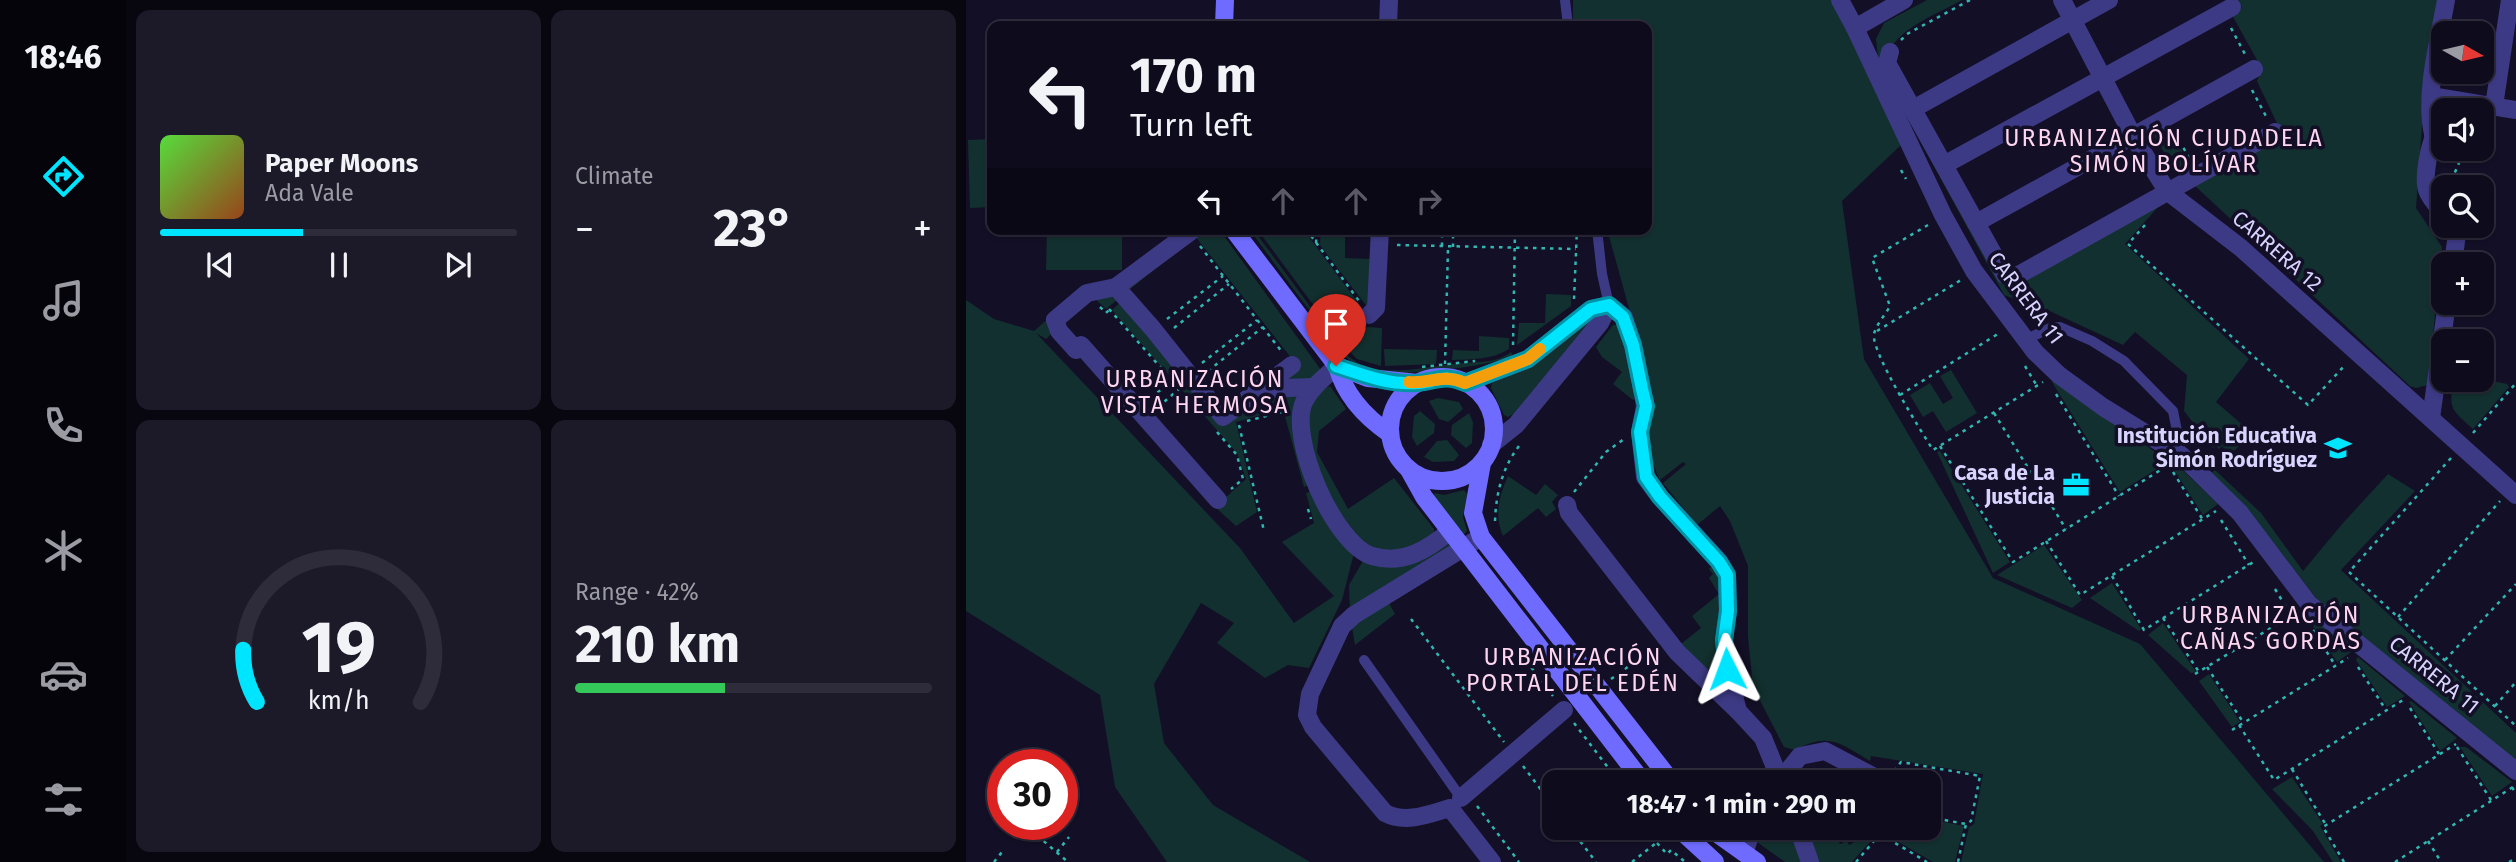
<!DOCTYPE html>
<meta charset="utf-8">
<style>
:root{--surface:#0e0b1c;--page:#1c1929;--text:#f1f3f6;--muted:#9b9ba3;--line:#2e2b3b;--accent:#00e5ff}
body{margin:0;font-family:"Fira Sans",sans-serif;background:var(--page);color:var(--text);height:100vh;display:flex;flex-direction:column;font-size:26px;white-space:nowrap}
*{box-sizing:border-box;margin:0}
p{font-size:23px;color:var(--muted)}
.icon{flex:none;width:38px;height:38px;fill:none;stroke:currentColor;stroke-width:2;stroke-linecap:round;stroke-linejoin:round}
.map{position:relative;flex:1;overflow:hidden}
.sheet{display:flex;flex-direction:column;gap:10px;padding:10px;background:#08060f;width:840px}
.sheet>*{flex:none}
.guide{position:absolute;left:21px;top:21px;width:665px;height:214px;border-radius:14px;box-shadow:0 2px 5px #0004,0 0 0 2px var(--line);background:#0e0b1c;color:var(--text);overflow:hidden}
.needle{width:46px;rotate:98deg}
.controls{position:absolute;left:1465px;top:21px;display:grid;gap:14px}
.controls a{display:grid;place-items:center;width:63px;height:63px;border-radius:14px;background:var(--surface);box-shadow:0 2px 5px #0004,0 0 0 2px var(--line);font-size:35px}
.speed{position:absolute;left:21px;top:749px;display:flex;gap:14px;font-size:35px;font-weight:700;text-align:center}
.speed>*{display:grid;place-content:center;width:91px;height:91px;border-radius:50%;background:var(--surface);box-shadow:0 2px 5px #0004,0 0 0 2px var(--line);line-height:1}
.speed .limit{border:10px solid #d22;background:#fff;color:#111}
.pin{position:absolute;display:grid;place-items:center;width:60px;height:60px;color:#fff;margin:-72px -30px;border-radius:50% 50% 50% 0;rotate:-45deg;box-shadow:0 0 7px #0007}
.pin .icon{rotate:45deg}
.me{position:absolute;width:77px;margin:-38px;rotate:357deg;stroke-linejoin:round;filter:drop-shadow(0 0 5px #0008)}
.turn{display:flex;align-items:center;gap:24px;height:147px;padding:0 28px;font-size:32px}
.turn .icon{width:91px;height:91px;stroke-width:2.5}
.turn b{display:block;font-size:49px;line-height:60px}
.lanes{display:flex;align-items:center;height:66px;padding:0 28px;background:#0003;justify-content:center;gap:35px;direction:ltr}
.lanes .off{opacity:.35}
.big{font-size:52px;font-weight:700;line-height:1.1}
.sheet .widget{flex:1;display:flex;flex-direction:column;justify-content:center;gap:10px;min-width:0;padding:0 24px;border-radius:14px;background:var(--page)}
.sheet .dial{align-items:center;gap:0}
.dial svg{height:182px;overflow:visible;fill:none;stroke:var(--line);stroke-width:7;stroke-linecap:round;text-anchor:middle}
.dial text{fill:var(--text);stroke:none}
.song{display:flex;align-items:center;gap:21px}
.cover{width:84px;height:84px;border-radius:10px;background:linear-gradient(135deg,hsl(110 70% 55%),hsl(20 70% 35%))}
.played{height:7px;border-radius:4px;background:linear-gradient(90deg,var(--accent) 40%,var(--line) 40%)}
.keys{display:flex;justify-content:space-around;direction:ltr}
.heat{display:flex;justify-content:space-between;align-items:center;font-size:38px;direction:ltr}
.charge{height:10px;border-radius:5px;background:linear-gradient(90deg,#34c759 42%,var(--line) 0)}
.sheet .tiles{flex:1;display:grid;gap:10px;grid-template-columns:repeat(2,1fr)}
.trip{position:absolute;left:576px;top:770px;width:399px;height:70px;border-radius:14px;background:var(--surface);box-shadow:0 2px 5px #0004,0 0 0 2px var(--line);font-weight:700;line-height:70px;text-align:center}
main{display:flex;flex:1;min-height:0}
.tabs{display:flex;flex-direction:column;width:126px;justify-content:space-around;align-items:center;background:#06040b;color:var(--muted)}
.tabs .icon{width:49px;height:49px}
.tabs .on{color:var(--accent)}
.tabs b{font-size:32px;color:var(--text)}
.map>svg:first-child{display:block}
.green{fill:#12302f}
.lines{fill:none;stroke-linecap:round;stroke-linejoin:round}
.path{stroke:#2fb8b0;stroke-width:2.5;stroke-dasharray:3.5 5;stroke-linecap:butt}
.lane{stroke:#3d3a85;stroke-width:10}
.street{stroke:#3d3a85;stroke-width:18}
.secondary{stroke:#6f6bff;stroke-width:18}
.route-casing{stroke:#0095a6;stroke-width:18}
.route{stroke:#00e5ff;stroke-width:12}
.slow{stroke:#f59e0b;stroke-width:12}
.labels{text-anchor:middle;dominant-baseline:central;stroke-width:7;stroke-linejoin:round;paint-order:stroke}
.street-label{font-size:21px;fill:#d9d4ff;stroke:#130f26}
.poi-label{font-size:21px;font-weight:bold;fill:#d9d4ff;stroke:#130f26;text-anchor:end}
.neighbourhood-label{font-size:23px;letter-spacing:2px;fill:#ffd6f0;stroke:#130f26}
</style>
<main>
<nav class="tabs">
<b>18:46</b>
<svg class="icon on" aria-label="directions" viewBox="0 0 24 24"><path d="M12 3l9 9-9 9-9-9zM9 14v-3h6M13 9l2 2-2 2"/></svg>
<svg class="icon" aria-label="music" viewBox="0 0 24 24"><path d="M9 18V5l10-2v13"/><circle cx="6" cy="18" r="3"/><circle cx="16" cy="16" r="3"/></svg>
<svg class="icon" aria-label="phone" viewBox="0 0 24 24"><path d="M5 4h4l2 5-3 2q2 4 5 5l2-3 5 2v4C11 20 4 13 5 4z"/></svg>
<svg class="icon" aria-label="climate" viewBox="0 0 24 24"><path d="M12 3v18M4 7l16 10M4 17L20 7"/></svg>
<svg class="icon" aria-label="car" viewBox="0 0 24 24"><path d="M5 17H2v-5l4-1 3-4h7l3 4 3 1v5h-3M9 17h6M6 11h13"/><circle cx="7" cy="17" r="2"/><circle cx="17" cy="17" r="2"/></svg>
<svg class="icon" aria-label="filters" viewBox="0 0 24 24"><path d="M4 7h16M4 17h16"/><circle cx="9" cy="7" r="2"/><circle cx="15" cy="17" r="2"/></svg>
</nav>
<section class="sheet">
<div class="tiles">
<div class="widget">
<div class="song"><i class="cover"></i><div><b>Paper Moons</b><p>Ada Vale</p></div></div>
<div class="played"></div>
<div class="keys"><svg class="icon" aria-label="previous" viewBox="0 0 24 24"><path d="M18 5L8 12l10 7zM5 5v14"/></svg><svg class="icon" aria-label="pause" viewBox="0 0 24 24"><path d="M8 5v14M16 5v14"/></svg><svg class="icon" aria-label="next" viewBox="0 0 24 24"><path d="M6 5l10 7-10 7zM19 5v14"/></svg></div>
</div>
<div class="widget"><p>Climate</p>
<div class="heat"><a>−</a><b class="big">23°</b><a>+</a></div>
</div>
<div class="widget dial"><svg viewBox="0 0 100 80">
<path d="M14 69A42 42 0 1 1 86 69"/>
<path d="M14 69A42 42 0 0 1 8 46" stroke="#00e5ff"/>
<text x="50" y="56" font-size="32" font-weight="700">19</text>
<text x="50" y="72" font-size="11">km/h</text>
</svg></div>
<div class="widget"><p>Range · 42%</p><b class="big">210 km</b><div class="charge"></div></div>
</div>
</section>
<div class="map">
<svg width="1550" height="862" viewBox="0 0 1550 862">
<rect width="100%" height="100%" fill="#130f26"/>
<g class="green">
<path d="M607,0H868L935,145L876,201L898,359L1027,578L1174,644L1358,862H995L1003,827L1008,824L1017,774L905,756L904,761C874,743 862,732 829,750L818,747L787,687L782,637V566L764,521L754,506L731,525L697,483L720,464L717,462L694,480C679,449 681,435 689,402L641,229H681V26H607Z"/>
<path d="M961,0H996C968,16 925,30 918,64L1041,286L1198,194L1201,197L1159,244L1283,359L1250,402L1286,433L1264,455L1256,446L1253,449L1250,446L1247,448L1218,411L1221,375L1169,332L1157,345L1077,308L1064,317L1051,300L1038,295L913,65L910,39L918,23Z"/>
<polygon points="1272,0 1474,0 1458,99 1450,208 1476,247 1462,385 1450,388 1444,386 1228,185 1317,136 1291,81 1296,69 1266,15 1276,8"/>
<polygon points="1200,121 1228,173 1220,178 1202,159 1184,129"/>
<polygon points="26,139 26,207 4,208 2,140"/>
<polygon points="81,229 156,229 156,270 80,270"/>
<polygon points="220,229 253,229 355,370 342,385 343,485 338,487 317,409 270,422 291,512 270,526 249,507 280,479 271,453 146,310 160,297 257,421 330,364 229,236 140,309 126,296 80,339 70,333 274,548 328,623 368,596 316,542 348,523 340,493 346,491 388,553 376,600 343,668 322,665 299,678 251,643 268,623 235,603 188,684 198,743 247,805 344,862 201,862 149,787 134,695 0,611 0,300 28,319 68,331 116,289 153,281"/>
<path d="M283,229H287L377,351C385,360 397,367 410,369C435,373 463,367 487,364C507,361 528,365 545,352L547,356C521,367 434,377 407,371C394,367 383,362 374,352Z"/>
<polygon points="291,229 337,229 399,312 390,319 395,326 374,341"/>
<polygon points="355,229 379,229 379,258 404,259 402,308 354,245"/>
<polygon points="580,294 605,295 605,306 551,345 553,323 579,323"/>
<polygon points="627,319 549,413 542,417 538,415 525,388 526,383 566,366 616,325"/>
<polygon points="647,325 654,325 671,397 667,400 647,384 656,372 636,357 630,347"/>
<polygon points="401,327 416,328 415,366 391,359 377,345"/>
<path d="M513,336L543,338V349C526,360 507,359 486,360L487,350L513,351Z"/>
<polygon points="418,349 471,350 470,364 419,366"/>
<polygon points="985,370 1011,413 980,432 967,411 957,417 944,395 964,383 977,404 987,398 974,376"/>
<polygon points="1091,378 1202,462 1154,492 1086,382"/>
<path d="M1516,379L1541,384L1543,387L1507,429C1485,409 1483,410 1487,380Z"/>
<path d="M364,386L380,409L353,431L351,452L382,509L428,478L468,529V535C458,540 444,551 433,551C421,552 406,549 397,542C369,520 310,403 364,386Z"/>
<polygon points="472,398 493,402 497,409 482,422 473,419 463,401"/>
<polygon points="454,411 469,424 468,433 451,446 446,437 448,416"/>
<polygon points="503,413 507,422 506,443 500,448 485,435 486,425"/>
<polygon points="481,440 493,455 488,461 467,462 458,457 471,441"/>
<polygon points="974,451 1044,562 1027,573 971,452"/>
<polygon points="1206,460 1252,504 1237,515 1205,465"/>
<polygon points="1249,470 1295,513 1337,571 1377,523 1422,474 1449,491 1375,570 1550,733 1550,761 1351,599 1281,508 1245,473"/>
<path d="M542,476L570,495L579,484L592,495L586,502L590,509L580,517L572,508L537,536C528,516 533,496 542,476Z"/>
<polygon points="498,490 501,494 497,517 501,531 498,534 467,496 469,493 478,495"/>
<polygon points="481,541 494,556 423,603 429,614 389,645 384,615 383,585 397,561 430,567"/>
<polygon points="1078,545 1116,600 1106,608 1031,575"/>
<polygon points="747,564 754,575 758,682 716,649 715,644 735,628 726,616 753,594 743,578 747,574 743,569"/>
<polygon points="1146,583 1175,629 1173,631 1124,598"/>
<polygon points="1343,613 1385,652 1371,662 1340,615"/>
<polygon points="1197,623 1230,672 1225,673 1182,635"/>
<polygon points="1392,657 1439,696 1421,707 1390,660"/>
<polygon points="1243,674 1274,722 1266,727 1233,681"/>
<polygon points="1445,701 1491,738 1474,751 1443,702"/>
<polygon points="1494,747 1500,747 1546,782 1526,796"/>
<polygon points="1326,777 1357,824 1354,826 1375,862 1367,862 1347,831 1306,789"/>
<polygon points="963,819 998,826 989,862 967,862 924,837 926,828 962,828"/>
<polygon points="797,828 866,828 874,844 881,841 883,845 901,835 899,831 904,828 911,834 886,862 819,862 791,842"/>
</g>
<g class="lines">
<g class="path">
<polyline points="1265,28 1280,56"/>
<polyline points="935,40 941,34 1004,0"/>
<polyline points="1286,90 1301,118"/>
<polyline points="1209,133 1225,161"/>
<polyline points="935,170 940,179"/>
<polyline points="1485,187 1483,186 1499,149"/>
<path d="M962,225L906,258L924,306C919,315 910,325 908,334C905,352 955,431 967,450L1077,382"/>
<polyline points="1179,225 1162,244 1342,405 1380,364"/>
<polyline points="340,229 393,301"/>
<polyline points="350,243 351,229"/>
<polyline points="431,245 610,249"/>
<polyline points="234,246 316,352"/>
<polyline points="476,246 476,229"/>
<polyline points="487,247 487,229"/>
<polyline points="608,299 611,229"/>
<polyline points="134,307 140,313 146,307"/>
<polyline points="143,309 196,369"/>
<polyline points="201,319 257,276"/>
<polyline points="208,328 263,284"/>
<polyline points="911,331 995,280"/>
<polyline points="374,344 394,330"/>
<polyline points="547,345 549,229"/>
<polyline points="236,363 291,320"/>
<polyline points="479,364 482,248"/>
<polyline points="1059,366 1071,386"/>
<polyline points="456,367 509,361"/>
<polyline points="242,371 297,327"/>
<polyline points="1090,394 1153,496"/>
<polyline points="934,395 1035,332"/>
<polyline points="185,398 205,381"/>
<polyline points="192,407 213,389"/>
<polyline points="1028,413 1100,529"/>
<polyline points="281,421 316,412 318,418"/>
<polyline points="273,425 298,531"/>
<polyline points="251,432 271,455 277,479 265,489"/>
<polyline points="1507,433 1550,383"/>
<polyline points="974,446 1047,562 1201,466"/>
<polyline points="1485,458 1383,572 1550,726"/>
<polyline points="1207,472 1237,520"/>
<polyline points="608,492 640,452 658,439"/>
<polyline points="342,509 345,519"/>
<polyline points="1255,520 1283,565"/>
<path d="M529,521C530,494 536,468 553,446"/>
<polyline points="1080,541 1114,595 1250,511"/>
<polyline points="1146,576 1178,630 1289,561"/>
<polyline points="1309,589 1325,615"/>
<polyline points="1432,617 1534,501"/>
<polyline points="1197,618 1233,672"/>
<polyline points="445,619 538,742"/>
<polyline points="1347,630 1369,665"/>
<polyline points="555,654 587,696"/>
<polyline points="1479,660 1550,584"/>
<polyline points="1241,667 1277,722"/>
<polyline points="1392,667 1420,710"/>
<polyline points="1229,674 1328,614"/>
<polyline points="645,679 688,648"/>
<polyline points="1529,706 1550,682"/>
<polyline points="1444,708 1473,754"/>
<polyline points="608,723 653,782"/>
<polyline points="1273,725 1308,780 1437,700"/>
<polyline points="1266,730 1382,658"/>
<polyline points="1491,747 1525,800"/>
<polyline points="557,766 588,807"/>
<polyline points="1326,769 1360,825"/>
<polyline points="928,771 935,762 1014,776 1005,821 1000,824 992,862"/>
<polyline points="1546,787 1550,794"/>
<polyline points="511,806 553,862"/>
<polyline points="962,817 1000,824"/>
<polyline points="61,824 60,826 102,862"/>
<polyline points="604,828 630,862"/>
<polyline points="909,828 914,834 961,862"/>
<polyline points="922,838 924,828"/>
<polyline points="1462,841 1475,862"/>
<polyline points="691,843 701,854 705,850 719,862"/>
<polyline points="91,852 103,837"/>
<polyline points="28,862 36,852"/>
<polyline points="666,862 695,839 687,828"/>
<polyline points="890,862 914,834 914,828"/>
<polyline points="1378,862 1357,827 1490,744"/>
<polyline points="1429,862 1547,787"/>
<polyline points="1543,862 1550,858"/>
</g>
<g class="lane">
<polyline points="599,0 602,26"/>
<polyline points="631,229 636,274 643,305"/>
<polyline points="1061,339 1084,328 1094,327 1126,341 1158,361 1207,411 1216,456"/>
<polyline points="398,660 495,798 494,799"/>
</g>
<g class="street">
<polyline points="874,0 889,28 977,215 1008,271 1069,352 1093,375 1137,407 1216,456 1274,513 1343,604 1550,771"/>
<polyline points="1096,0 1168,138 1201,191 1275,248 1550,495"/>
<polyline points="422,26 423,0"/>
<polyline points="889,28 938,0"/>
<polyline points="924,52 921,63 1039,275 1047,278 1309,132"/>
<polyline points="1465,96 1550,110"/>
<polyline points="1528,106 1544,0"/>
<polyline points="947,109 1143,0"/>
<path d="M1474,126C1464,137 1457,176 1461,190C1463,197 1472,207 1477,213"/>
<path d="M1467,134C1458,94 1473,41 1480,0"/>
<polyline points="978,165 1266,7"/>
<polyline points="1010,223 1288,69"/>
<polyline points="228,229 150,287 121,293 89,320 93,331 110,350 115,345 252,500"/>
<polyline points="1487,264 1492,226"/>
<polyline points="150,287 187,329 257,417 326,365"/>
<polyline points="643,305 658,317 667,345 676,389 679,406 674,432 679,477 694,497 753,561 761,575 762,611 758,640 761,669 772,711 797,738 815,782"/>
<polyline points="403,315 410,308 414,229"/>
<path d="M371,366C359,377 345,387 338,402C322,438 368,544 406,556C437,565 461,550 484,531"/>
<polyline points="500,383 562,359 625,309 643,305"/>
<polyline points="294,389 348,387"/>
<polyline points="1465,418 1481,303"/>
<polyline points="525,445 550,425 634,323 643,305"/>
<polyline points="601,505 603,513 711,652 772,711"/>
<path d="M515,537L388,615L376,626L344,694L341,715L347,727L419,813C440,824 463,814 484,808L526,862"/>
<polyline points="813,782 834,756 859,751 918,782"/>
<polyline points="495,798 598,710"/>
<polyline points="832,828 844,862"/>
<polyline points="778,853 787,828"/>
</g>
<g class="secondary">
<polyline points="258,26 259,0"/>
<path d="M267,229L371,366C379,396 399,417 424,434"/>
<polyline points="371,366 402,378 452,383"/>
<circle cx="476" cy="429" r="52"/>
<polyline points="516,463 507,513 515,537 706,782"/>
<polyline points="443,470 458,497 677,782"/>
<polyline points="712,828 749,862"/>
<polyline points="743,828 791,862"/>
</g>
</g>
<g class="lines">
<defs>
<path id="route" d="M370,366C397,375 423,385 451,383C471,381 478,374 499,383L562,359L625,309L643,305L657,317L667,345L676,389L680,406L674,432L680,477L694,497L753,562L761,575L762,611L758,640L761,669"/>
</defs>
<use href="#route" class="route-casing"/>
<use href="#route" class="route"/>
<path class="slow" d="M443,382C465,384 476,373 499,383L562,359L574,349"/>
</g>
<defs>
<symbol id="university-bare" viewBox="-9 -9 18 18"><path d="M0-5L7-2L0 1L-7-2ZM-4 1L0 2.5L4 1V4Q0 6-4 4Z" fill="#00e5ff" stroke="#130f26" stroke-width="2.5" paint-order="stroke"/></symbol>
<symbol id="office-bare" viewBox="-9 -9 18 18"><path d="M-6-3h4V-5.5h4V-3h4V5H-6ZM-1-4.5V-3h2v-1.5ZM-6 0V1H6V0Z" fill="#00e5ff" stroke="#130f26" stroke-width="2.5" paint-order="stroke"/></symbol>
</defs>
<g fill-rule="evenodd">
<use href="#university-bare" x="1353" y="429" width="38" height="38"/>
<use href="#office-bare" x="1091" y="466" width="38" height="38"/>
</g>
<g class="labels">
<g class="street-label">
<text transform="translate(1311 251) rotate(41)">CARRERA 12</text>
<text transform="translate(1060 298) rotate(53)">CARRERA 11</text>
<text transform="translate(1468 675) rotate(39)">CARRERA 11</text>
</g>
<g class="poi-label">
<text x="1351" y="436">Institución Educativa<tspan x="1351" dy="24">Simón Rodríguez</tspan></text>
<text x="1089" y="473">Casa de La<tspan x="1089" dy="24">Justicia</tspan></text>
</g>
<g class="neighbourhood-label">
<text x="1198" y="138">URBANIZACIÓN CIUDADELA<tspan x="1198" dy="26">SIMÓN BOLÍVAR</tspan></text>
<text x="229" y="379">URBANIZACIÓN<tspan x="229" dy="26">VISTA HERMOSA</tspan></text>
<text x="1305" y="615">URBANIZACIÓN<tspan x="1305" dy="26">CAÑAS GORDAS</tspan></text>
<text x="607" y="657">URBANIZACIÓN<tspan x="607" dy="26">PORTAL DEL EDÉN</tspan></text>
</g>
</g>
</svg>
<div class="controls">
<a><svg class="needle" viewBox="-14 -14 28 28"><path d="M0-13l5 13h-10z" fill="#e53935"/><path d="M0 13l5-13h-10z" fill="#9b9ba3"/></svg></a>
<a><svg class="icon" aria-label="sound" viewBox="0 0 24 24"><path d="M4 9h4l5-4v14l-5-4H4zM17 9q2 3 0 6"/></svg></a>
<a><svg class="icon" aria-label="search" viewBox="0 0 24 24"><circle cx="10" cy="10" r="6"/><path d="M15 15l6 6"/></svg></a>
<a>+</a>
<a>−</a>
</div>
<div class="speed"><div class="limit">30</div></div>
<div class="pin" style="left:370px;top:366px;background:#d93025"><svg class="icon" aria-label="arrive" viewBox="0 0 24 24"><path d="M6 21V4h12l-3 4 3 4H6"/></svg></div>
<svg class="me" style="left:761px;top:669px" viewBox="-20 -20 40 40"><path d="M0-17L14 15 0 8-14 15z" fill="#00e5ff" stroke="#fff" stroke-width="4"/></svg>
<div class="trip">18:47 · 1 min · 290 m</div>
<div class="guide">
<div class="turn"><svg class="icon" aria-label="left" viewBox="0 0 24 24"><path d="M17 20v-9H6M10 6l-5 5 5 5"/></svg><div><b>170 m</b>Turn left</div></div>
<div class="lanes"><svg class="icon" aria-label="left" viewBox="0 0 24 24"><path d="M17 20v-9H6M10 6l-5 5 5 5"/></svg><svg class="icon off" aria-label="ahead" viewBox="0 0 24 24"><path d="M12 20V5M6 11l6-6 6 6"/></svg><svg class="icon off" aria-label="ahead" viewBox="0 0 24 24"><path d="M12 20V5M6 11l6-6 6 6"/></svg><svg class="icon off" aria-label="right" viewBox="0 0 24 24"><path d="M7 20v-9h11M14 6l5 5-5 5"/></svg></div>
</div>
</div>
</main>
